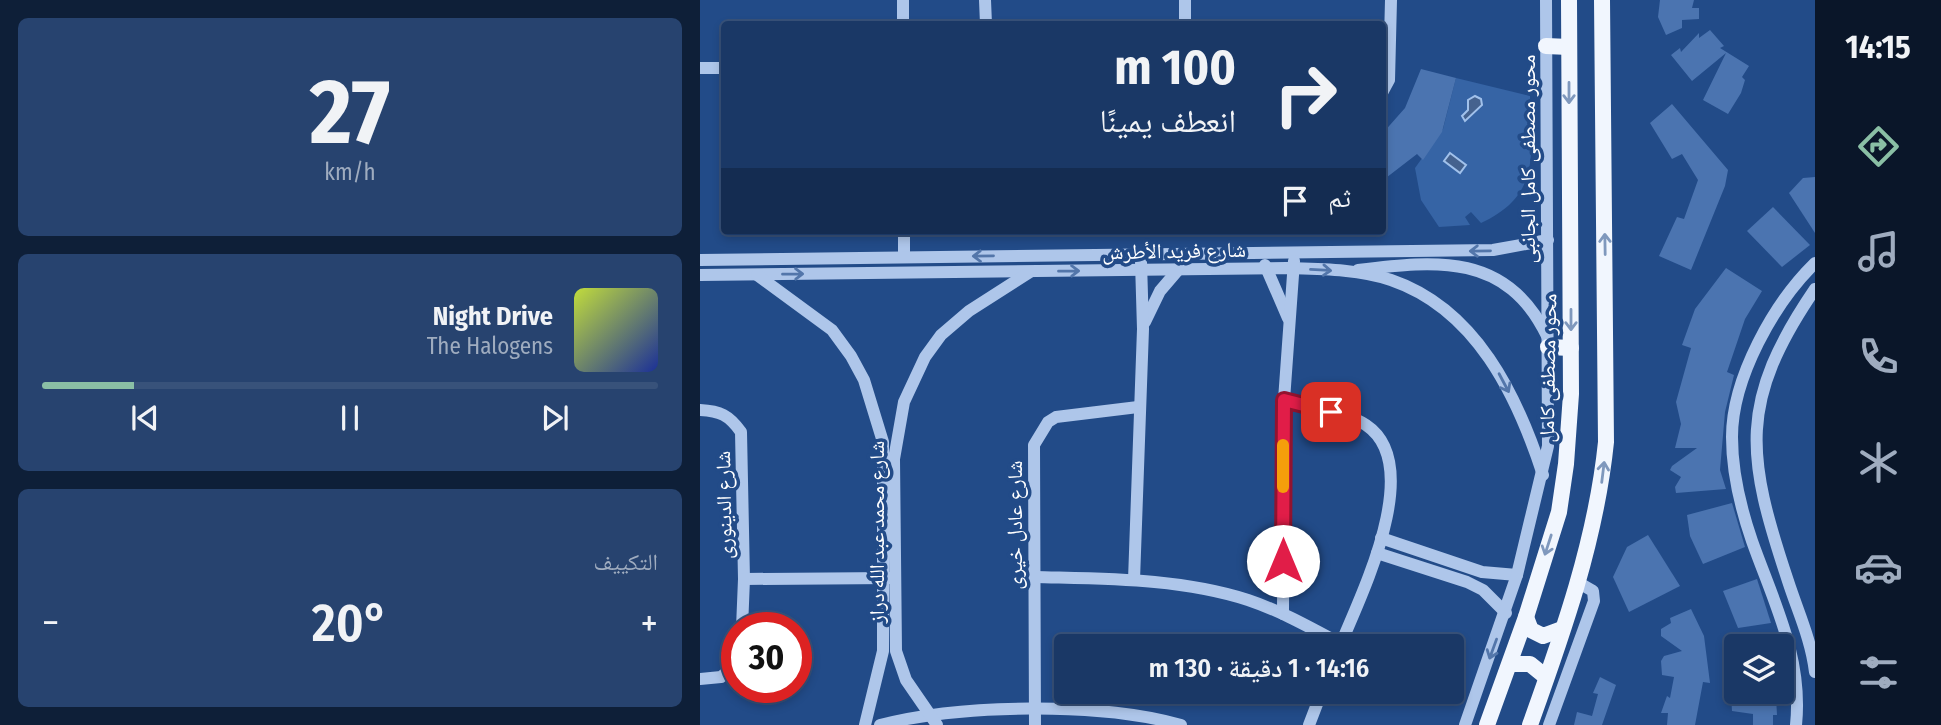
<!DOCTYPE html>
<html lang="ar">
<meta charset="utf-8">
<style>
:root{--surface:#1a3866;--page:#27436f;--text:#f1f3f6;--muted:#9facbf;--line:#38527a;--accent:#8abfa5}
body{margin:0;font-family:"Fira Sans Condensed","Noto Naskh Arabic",sans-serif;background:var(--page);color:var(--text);direction:rtl;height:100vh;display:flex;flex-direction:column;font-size:26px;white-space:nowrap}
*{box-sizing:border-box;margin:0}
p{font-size:23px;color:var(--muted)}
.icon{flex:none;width:38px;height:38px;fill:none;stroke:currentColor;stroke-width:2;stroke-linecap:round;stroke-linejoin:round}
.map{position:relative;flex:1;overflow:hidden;direction:ltr}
.side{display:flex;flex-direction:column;gap:18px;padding:18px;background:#0e1f38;width:700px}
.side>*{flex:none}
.guide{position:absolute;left:21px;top:21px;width:665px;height:214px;border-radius:7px;box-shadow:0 4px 10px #0003,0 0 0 2px var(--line);direction:rtl;background:#1a3866;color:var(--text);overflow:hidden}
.fabs{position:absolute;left:1024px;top:634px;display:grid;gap:14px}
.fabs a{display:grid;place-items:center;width:70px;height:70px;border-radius:7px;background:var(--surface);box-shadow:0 4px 10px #0003,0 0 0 2px var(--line);font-size:35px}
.speed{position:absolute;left:21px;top:612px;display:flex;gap:14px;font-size:35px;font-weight:700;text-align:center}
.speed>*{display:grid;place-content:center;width:91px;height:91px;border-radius:50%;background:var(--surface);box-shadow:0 4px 10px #0003,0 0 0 2px var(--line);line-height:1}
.speed .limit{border:10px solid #d22;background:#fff;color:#111}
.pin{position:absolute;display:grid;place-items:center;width:60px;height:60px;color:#fff;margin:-30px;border-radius:14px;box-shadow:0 4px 10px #0006}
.me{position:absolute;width:77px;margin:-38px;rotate:0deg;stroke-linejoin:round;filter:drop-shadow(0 0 5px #0008)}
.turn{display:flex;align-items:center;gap:24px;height:147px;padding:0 35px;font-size:32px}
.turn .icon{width:91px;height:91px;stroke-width:2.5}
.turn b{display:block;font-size:49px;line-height:60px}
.then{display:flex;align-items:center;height:66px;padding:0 35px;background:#0003;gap:14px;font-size:26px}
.big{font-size:52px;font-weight:600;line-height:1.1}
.side .widget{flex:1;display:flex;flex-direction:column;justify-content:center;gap:10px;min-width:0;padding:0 24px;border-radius:10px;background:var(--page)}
.side .dial{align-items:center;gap:0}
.dial b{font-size:91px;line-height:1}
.song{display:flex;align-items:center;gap:21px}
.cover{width:84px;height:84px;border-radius:10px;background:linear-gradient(135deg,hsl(70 70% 55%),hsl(230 70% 35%))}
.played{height:7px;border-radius:4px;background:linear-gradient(90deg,var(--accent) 15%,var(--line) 15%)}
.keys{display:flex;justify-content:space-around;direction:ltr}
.heat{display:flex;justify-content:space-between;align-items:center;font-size:38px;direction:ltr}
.trip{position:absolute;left:354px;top:634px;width:410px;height:70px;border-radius:7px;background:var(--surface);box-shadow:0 4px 10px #0003,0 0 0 2px var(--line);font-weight:600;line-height:70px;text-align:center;direction:rtl}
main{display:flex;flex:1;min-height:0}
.dock{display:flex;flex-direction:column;width:126px;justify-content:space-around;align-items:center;background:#0a1629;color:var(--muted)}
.dock .icon{width:49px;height:49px}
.dock .active{color:var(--accent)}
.dock b{font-size:32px;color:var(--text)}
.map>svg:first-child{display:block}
.green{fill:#3664a5}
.water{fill:#45628e;stroke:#a1c1eb;stroke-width:2}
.building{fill:#4b74b0}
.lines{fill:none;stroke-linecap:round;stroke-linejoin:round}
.minor{stroke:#aec6ea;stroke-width:12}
.major{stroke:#f1f6fe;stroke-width:16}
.oneway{stroke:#7f98bd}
.oneway2{stroke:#5376aa}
.route-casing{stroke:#92132f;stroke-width:18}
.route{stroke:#e11d48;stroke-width:12}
.slow{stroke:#f59e0b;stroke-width:12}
.labels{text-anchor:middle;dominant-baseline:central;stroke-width:7;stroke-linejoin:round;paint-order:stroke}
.street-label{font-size:21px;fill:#fff;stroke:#224b88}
</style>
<main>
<nav class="dock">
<b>14:15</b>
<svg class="icon active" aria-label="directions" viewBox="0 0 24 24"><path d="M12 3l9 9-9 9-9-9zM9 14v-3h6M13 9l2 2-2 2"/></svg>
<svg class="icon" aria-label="music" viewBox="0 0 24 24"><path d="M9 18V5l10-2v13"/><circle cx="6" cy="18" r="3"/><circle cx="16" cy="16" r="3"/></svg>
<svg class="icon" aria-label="phone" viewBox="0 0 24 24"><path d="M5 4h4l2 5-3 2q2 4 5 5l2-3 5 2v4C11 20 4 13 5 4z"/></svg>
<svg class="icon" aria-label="climate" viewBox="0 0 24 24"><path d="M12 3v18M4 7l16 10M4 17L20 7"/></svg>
<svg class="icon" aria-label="car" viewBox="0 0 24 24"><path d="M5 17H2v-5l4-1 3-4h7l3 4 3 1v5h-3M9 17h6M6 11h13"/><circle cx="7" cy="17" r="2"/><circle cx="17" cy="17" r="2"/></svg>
<svg class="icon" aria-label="filters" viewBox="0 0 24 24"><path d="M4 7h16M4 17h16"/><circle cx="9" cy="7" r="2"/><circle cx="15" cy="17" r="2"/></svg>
</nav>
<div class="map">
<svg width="1115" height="725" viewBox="0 0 1115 725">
<rect width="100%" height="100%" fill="#224b88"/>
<path class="green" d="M756,78L830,96C831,153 842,195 781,223L771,212L765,217L770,225L739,227L721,200L715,168L743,129Z"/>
<g class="water">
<polygon points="775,96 781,99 782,105 765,121 762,116 768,110 768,100"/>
<polygon points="750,153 766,165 760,173 744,161"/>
</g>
<g class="building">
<polygon points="960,0 994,0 992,8 999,8 999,19 982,20 982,28 966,35 958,17"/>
<polygon points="1010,30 1024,46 1020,48 1049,66 1042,77 1045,80 1041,93 1028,114 1003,100 1026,53 992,81 971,55 980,48 981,52 999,33 999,38"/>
<polygon points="721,69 756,78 742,132 723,160 717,154 682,181 682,134 705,108"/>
<polygon points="972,104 1028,170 1025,186 991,270 959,256 977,217 984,219 998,180 982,154 972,159 950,123"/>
<polygon points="1115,177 1115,233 1089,193 1103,178"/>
<polygon points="1073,207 1110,245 1082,267 1047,231"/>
<polygon points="1026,268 1062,291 1045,319 1027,372 1034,375 1025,412 1020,470 1026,489 976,493 975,487 981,477 970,470 972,466 997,448 975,448 981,424 976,402 991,348 982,345 995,309"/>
<polygon points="1032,503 1045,547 1003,564 990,536 987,515"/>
<polygon points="948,535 980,586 929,612 913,577 927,547"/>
<polygon points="1057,579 1071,623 1038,628 1023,591"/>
<polygon points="991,609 1004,636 1010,683 1003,682 995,725 967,725 968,713 961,713 967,696 970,698 974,677 962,675 961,661 964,656 982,651 961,636 961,629 971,623 970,618"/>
<polygon points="900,677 916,685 902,725 874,725 877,712 892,716 898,694 893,693"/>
<polygon points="1031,694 1076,697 1077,715 1073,715 1073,725 1053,725 1053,714 1032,711"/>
</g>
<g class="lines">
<g class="minor">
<polyline points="285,0 286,24"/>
<polyline points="485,0 485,24"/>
<polyline points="203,24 203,0"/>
<polyline points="0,68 24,68"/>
<polyline points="682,93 689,80 691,0"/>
<polyline points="204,231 204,257"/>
<polyline points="0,260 793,250 848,240"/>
<polyline points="565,265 588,318"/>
<path d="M658,270C737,260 807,253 847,336"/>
<path d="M0,275L586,268C620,269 659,269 691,280C776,309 817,395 843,475"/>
<polyline points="57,275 132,330 151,356 164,380 183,442 183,651 165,725"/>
<path d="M1115,289C1038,402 1046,455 1088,581C1098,612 1111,639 1115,672"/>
<polyline points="445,322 460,291 478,270"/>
<path d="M584,400C609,407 644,410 666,425C726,465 661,595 640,646"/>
<path d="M0,410C20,411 29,415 41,432L44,579L42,628"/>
<polyline points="681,538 782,572 817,575"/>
<polyline points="677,553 767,582 783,590 806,613"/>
<path d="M334,577C406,579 479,578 548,600C581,611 611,628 641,644"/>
<polyline points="44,579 191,578"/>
<polyline points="434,580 443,329 441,262"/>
<polyline points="583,614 584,400 594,261"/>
<polyline points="0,679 21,677 37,664"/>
<path d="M180,725C261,704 400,702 481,725"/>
<polyline points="237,725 206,680 196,651 194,459 204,402 225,357 241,335 269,311 330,272"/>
<polyline points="335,725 334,445 348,422 356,417 438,407"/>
<polyline points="609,725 622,691"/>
<polyline points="765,725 817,575 848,446 846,0"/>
<polyline points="849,725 894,601 893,591 879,583"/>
<path d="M1096,725C1103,658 1074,603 1052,541C1041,509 1032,471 1032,437C1032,378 1074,303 1115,263"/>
</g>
<g class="major">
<polyline points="846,46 869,47"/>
<polyline points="848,347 871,348"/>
<polyline points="826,617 831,630 843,636 862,629"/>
<polyline points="810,664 830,664 846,677"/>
<polyline points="787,725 826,617 859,512 866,464 871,394 869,0"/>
<path d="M830,725C863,633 896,540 906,442L902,0"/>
</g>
</g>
<defs><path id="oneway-shaft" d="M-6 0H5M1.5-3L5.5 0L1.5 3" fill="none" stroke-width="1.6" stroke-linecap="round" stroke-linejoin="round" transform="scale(1.75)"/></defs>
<g class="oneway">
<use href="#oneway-shaft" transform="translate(869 93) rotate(90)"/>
<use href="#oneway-shaft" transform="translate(905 244) rotate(-91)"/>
<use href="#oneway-shaft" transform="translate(871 320) rotate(90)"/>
<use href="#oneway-shaft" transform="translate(903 472) rotate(-83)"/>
<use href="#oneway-shaft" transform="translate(848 545) rotate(108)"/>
</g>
<g class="oneway2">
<use href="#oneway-shaft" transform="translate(780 251) rotate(179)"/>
<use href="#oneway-shaft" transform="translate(283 256) rotate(179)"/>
<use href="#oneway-shaft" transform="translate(621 270) rotate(3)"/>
<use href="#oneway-shaft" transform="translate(369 271) rotate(-1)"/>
<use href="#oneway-shaft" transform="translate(93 274) rotate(-1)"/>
<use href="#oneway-shaft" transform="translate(804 383) rotate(62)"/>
<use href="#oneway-shaft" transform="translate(793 649) rotate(110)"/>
</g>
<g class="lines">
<defs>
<polyline id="route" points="583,561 584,400 631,412"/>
</defs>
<use href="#route" class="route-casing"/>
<use href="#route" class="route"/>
<polyline class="slow" points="583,487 583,445"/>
</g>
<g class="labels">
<g class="street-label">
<text transform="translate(828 159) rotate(-90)">محور مصطفى كامل الجانبى</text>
<text transform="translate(474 251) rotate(-1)">شارع فريد الأطرش</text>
<text transform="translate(848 368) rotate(-89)">محور مصطفى كامل</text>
<text transform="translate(24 505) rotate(-91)">شارع الدينورى</text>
<text transform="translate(315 525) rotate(-90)">شارع عادل خيرى</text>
<text transform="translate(177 532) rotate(-90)">شارع محمد عبد الله دراز</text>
</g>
</g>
</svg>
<div class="fabs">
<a><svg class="icon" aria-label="layers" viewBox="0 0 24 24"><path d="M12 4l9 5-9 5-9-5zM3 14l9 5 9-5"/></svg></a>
</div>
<div class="speed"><div class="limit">30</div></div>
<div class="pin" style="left:631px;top:412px;background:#d93025"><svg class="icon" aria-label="arrive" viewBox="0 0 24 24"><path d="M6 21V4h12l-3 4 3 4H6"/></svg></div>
<svg class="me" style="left:583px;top:561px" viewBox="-20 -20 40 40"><circle r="19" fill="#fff"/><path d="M0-13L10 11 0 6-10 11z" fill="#e11d48"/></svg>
<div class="trip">14:16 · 1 دقيقة · 130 m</div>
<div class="guide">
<div class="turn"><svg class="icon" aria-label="right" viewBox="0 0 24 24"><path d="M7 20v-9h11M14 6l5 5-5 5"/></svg><div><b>100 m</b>انعطف يمينًا</div></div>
<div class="then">ثم<svg class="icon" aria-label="arrive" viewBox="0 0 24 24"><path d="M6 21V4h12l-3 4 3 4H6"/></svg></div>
</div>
</div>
<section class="side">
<div class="widget dial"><b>27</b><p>km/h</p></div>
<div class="widget">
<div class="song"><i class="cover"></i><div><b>Night Drive</b><p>The Halogens</p></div></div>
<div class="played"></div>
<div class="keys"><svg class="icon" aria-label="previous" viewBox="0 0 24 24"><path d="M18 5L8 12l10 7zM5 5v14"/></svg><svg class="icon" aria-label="pause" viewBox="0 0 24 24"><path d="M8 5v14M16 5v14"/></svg><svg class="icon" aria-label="next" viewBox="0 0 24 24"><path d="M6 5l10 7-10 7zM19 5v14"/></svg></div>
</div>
<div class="widget"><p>التكييف</p>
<div class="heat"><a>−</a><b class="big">20°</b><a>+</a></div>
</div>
</section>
</main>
